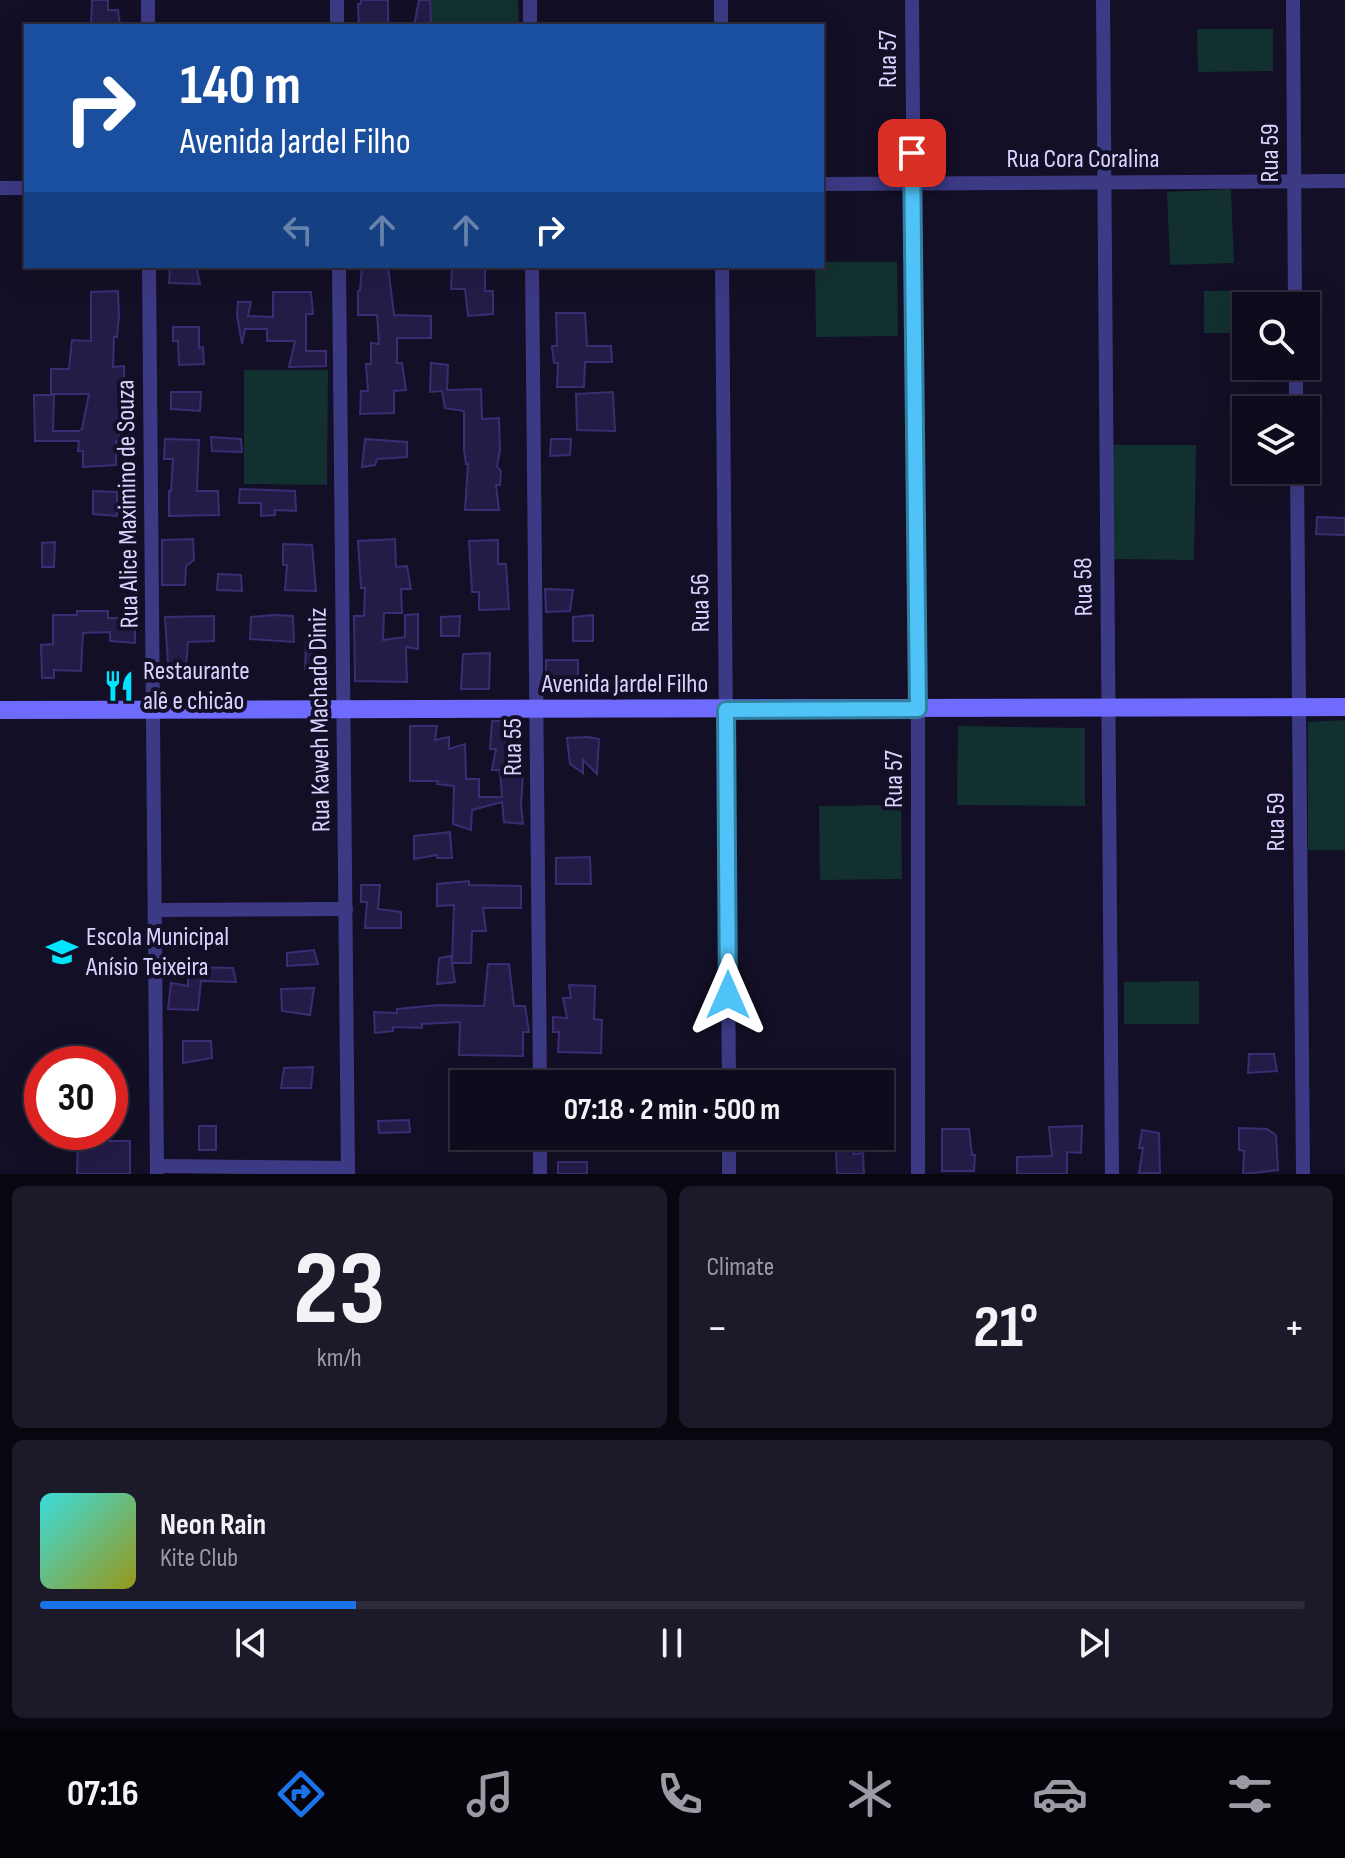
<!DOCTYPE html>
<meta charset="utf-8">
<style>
:root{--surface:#0e0b1c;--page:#1c1929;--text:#f1f3f6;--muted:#9b9ba3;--line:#2e2b3b;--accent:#1a73e8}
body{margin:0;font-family:"Sofia Sans Condensed",sans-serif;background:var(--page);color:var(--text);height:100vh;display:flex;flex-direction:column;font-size:30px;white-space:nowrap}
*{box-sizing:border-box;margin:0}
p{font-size:26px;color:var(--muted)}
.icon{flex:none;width:44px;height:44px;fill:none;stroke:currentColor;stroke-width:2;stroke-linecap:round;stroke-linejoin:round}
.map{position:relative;height:1174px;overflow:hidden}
.sheet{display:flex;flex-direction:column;gap:12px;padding:12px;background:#08060f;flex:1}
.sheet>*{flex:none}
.top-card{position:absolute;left:24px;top:24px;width:800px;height:244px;border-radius:0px;box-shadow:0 8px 32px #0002,0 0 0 2px var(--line);background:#1a4fa0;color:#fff;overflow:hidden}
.fabs{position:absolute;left:1232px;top:292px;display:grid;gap:16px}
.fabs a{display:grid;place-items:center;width:88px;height:88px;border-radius:0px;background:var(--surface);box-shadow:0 8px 32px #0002,0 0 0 2px var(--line);font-size:40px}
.speed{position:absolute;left:24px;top:1046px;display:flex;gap:16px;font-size:40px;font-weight:700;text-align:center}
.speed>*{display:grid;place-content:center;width:104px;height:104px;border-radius:50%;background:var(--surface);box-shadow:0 8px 32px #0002,0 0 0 2px var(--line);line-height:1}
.speed .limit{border:12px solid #d22;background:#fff;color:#111}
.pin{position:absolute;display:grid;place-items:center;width:68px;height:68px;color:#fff;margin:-34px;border-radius:16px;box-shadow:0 4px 12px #0006}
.me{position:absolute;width:88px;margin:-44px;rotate:0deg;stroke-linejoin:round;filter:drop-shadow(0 0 6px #0008)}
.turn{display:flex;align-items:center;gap:28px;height:168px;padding:0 24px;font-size:36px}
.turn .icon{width:104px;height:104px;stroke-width:2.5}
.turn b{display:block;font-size:56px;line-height:68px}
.lanes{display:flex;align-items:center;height:76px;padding:0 24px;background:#0003;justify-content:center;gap:40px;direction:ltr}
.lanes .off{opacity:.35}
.big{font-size:60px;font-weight:700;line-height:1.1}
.sheet .tile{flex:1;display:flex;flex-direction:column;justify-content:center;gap:12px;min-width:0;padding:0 28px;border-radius:12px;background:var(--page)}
.sheet .dial{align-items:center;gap:0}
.dial b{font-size:104px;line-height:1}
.song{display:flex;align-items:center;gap:24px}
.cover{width:96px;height:96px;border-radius:12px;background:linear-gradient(135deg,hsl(180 70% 55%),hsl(60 70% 35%))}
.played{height:8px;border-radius:4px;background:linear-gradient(90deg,var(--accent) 25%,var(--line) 25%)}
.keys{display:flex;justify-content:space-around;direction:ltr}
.heat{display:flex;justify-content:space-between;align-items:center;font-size:44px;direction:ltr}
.sheet .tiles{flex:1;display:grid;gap:12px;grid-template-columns:1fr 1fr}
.tile:last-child{grid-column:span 2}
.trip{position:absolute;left:450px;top:1070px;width:444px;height:80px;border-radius:0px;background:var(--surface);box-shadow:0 8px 32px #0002,0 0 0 2px var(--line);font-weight:700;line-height:80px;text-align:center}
.dock{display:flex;height:128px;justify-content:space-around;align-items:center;background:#06040b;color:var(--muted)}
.dock .icon{width:56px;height:56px}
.dock .selected{color:var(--accent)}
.dock b{font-size:36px;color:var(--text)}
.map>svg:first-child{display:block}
.green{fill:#12302f}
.building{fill:#241b47;stroke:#3b2d73;stroke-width:2}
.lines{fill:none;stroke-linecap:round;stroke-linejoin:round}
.street{stroke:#3d3a85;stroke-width:14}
.secondary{stroke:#6f6bff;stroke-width:18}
.route-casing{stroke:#337fa1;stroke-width:20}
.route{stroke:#4fc3f7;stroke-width:14}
.labels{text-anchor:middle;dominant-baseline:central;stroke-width:8;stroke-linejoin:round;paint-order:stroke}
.street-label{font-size:26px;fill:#d9d4ff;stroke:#130f26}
.poi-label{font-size:26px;fill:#d9d4ff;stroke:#130f26;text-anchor:start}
</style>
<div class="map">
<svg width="1345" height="1174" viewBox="0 0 1345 1174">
<rect width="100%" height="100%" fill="#130f26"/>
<g class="green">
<polygon points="430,0 518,0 519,26 431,26"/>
<polygon points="1197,29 1273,29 1273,71 1198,72"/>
<polygon points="1231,189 1234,263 1170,265 1167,192"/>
<polygon points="822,262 897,262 898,336 816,337 815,266 822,266"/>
<polygon points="1280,290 1280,306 1246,306 1246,333 1204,333 1204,291"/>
<polygon points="244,370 328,370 327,485 244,484"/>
<polygon points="1111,445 1196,445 1194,560 1111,559"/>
<polygon points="1345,720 1345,850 1308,850 1308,722"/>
<polygon points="958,726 1085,728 1085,806 957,805"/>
<polygon points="901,805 902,879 820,880 819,806"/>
<polygon points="1199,981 1199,1024 1124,1024 1124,982"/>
</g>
<g class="building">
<polygon points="92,0 108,0 108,10 118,10 120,26 91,26"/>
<polygon points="361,0 388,0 388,26 359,26 358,4 361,4"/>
<polygon points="419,0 430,0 431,26 414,26"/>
<polygon points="170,266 196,266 200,284 169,283"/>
<polygon points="362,266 388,266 394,315 431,316 431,338 397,338 397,363 402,363 406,390 394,391 394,413 360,414 361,391 368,391 366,364 371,364 371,343 379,344 377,315 358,315 358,291 360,290"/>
<polygon points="485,266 485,291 493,291 493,314 468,316 465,289 451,289 452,267"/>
<polygon points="118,291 119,315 117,337 114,337 113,367 124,366 124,389 117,416 119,430 119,441 116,441 116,465 83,467 83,451 78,451 79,441 35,441 34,395 54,395 53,431 79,431 82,429 89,394 51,394 51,369 69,369 72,340 91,341 91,292"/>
<polygon points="273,292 311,292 313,314 306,314 306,351 326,351 326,366 289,367 295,341 267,341 267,329 245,329 242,344 237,315 238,302 251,302 248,316 273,317"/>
<polygon points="556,313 585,313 587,346 611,346 612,362 585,362 584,387 557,387 558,363 554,363 552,346 557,346"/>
<polygon points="173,327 199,327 199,348 203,347 204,364 179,365 178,341 173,341"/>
<polygon points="431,363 448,365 447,390 481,389 482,419 499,418 500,450 497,467 501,471 500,485 496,485 499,510 465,510 468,464 466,464 464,450 464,411 445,408 442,391 430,392"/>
<polygon points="171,392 201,392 200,411 171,409"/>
<polygon points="613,392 615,431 577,430 576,394"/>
<polygon points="211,437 241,439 242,452 212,451"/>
<polygon points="165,439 199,440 197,491 218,491 219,515 169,516 169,491 171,491 173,459 164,459"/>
<polygon points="365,439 407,442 407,457 377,459 375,465 362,467"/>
<polygon points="551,439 571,439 570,455 550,456"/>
<polygon points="240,489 295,491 296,511 275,510 275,515 261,516 261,503 239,503"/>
<polygon points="93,491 117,492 117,516 93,514"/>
<polygon points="1317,517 1345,518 1345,535 1316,534"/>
<polygon points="193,539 194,560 186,566 185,585 162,585 162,540"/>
<polygon points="395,539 396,567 407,566 411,589 401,589 402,613 384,613 383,640 405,637 405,615 418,614 418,649 406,647 407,682 355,681 354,616 364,616 365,588 361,588 358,541"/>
<polygon points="498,540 498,564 506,564 509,609 479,610 479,592 472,592 469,541"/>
<polygon points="55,542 54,567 42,567 42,543"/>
<polygon points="283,544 312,545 316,591 285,590 287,565 283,565"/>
<polygon points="218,574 241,575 242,591 217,590"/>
<polygon points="545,589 573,590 570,611 546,612"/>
<polygon points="77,611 108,611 108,618 135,618 135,643 110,641 110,632 83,633 81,671 54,670 54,678 42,678 41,645 53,644 53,615 77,615"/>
<polygon points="274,615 293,616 294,642 250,639 251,617"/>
<polygon points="593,615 593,641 573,641 573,617"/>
<polygon points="214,616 214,641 188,642 185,681 169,679 165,617"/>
<polygon points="460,616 459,636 441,636 441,617"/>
<polygon points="306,642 324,642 324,670 305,669"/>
<polygon points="490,653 489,689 461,689 463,654"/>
<polygon points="546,660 578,660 578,687 546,686"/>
<polygon points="492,721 502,721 502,727 515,727 521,774 523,774 521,805 523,824 504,822 502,802 472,810 471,830 453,824 454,786 437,784 438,781 410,781 410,726 437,726 435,740 449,737 449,749 465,744 466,779 479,779 479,797 502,797 500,770 492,770 496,749 490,749"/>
<polygon points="588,737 599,739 597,774 583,760 583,773 570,764 567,738"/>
<polygon points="450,832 452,858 437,858 437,855 414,859 414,836"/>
<polygon points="590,857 591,884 556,884 556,858"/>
<polygon points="469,881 469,885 521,886 521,908 483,908 486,931 472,931 471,963 452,963 455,982 437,984 439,958 451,956 452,962 454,905 437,906 437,884"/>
<polygon points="361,885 380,885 378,909 401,912 401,928 365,928 367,902 361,902"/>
<polygon points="314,950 318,964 287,966 287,953"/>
<polygon points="488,964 509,964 514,1006 525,1006 529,1032 523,1032 523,1056 459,1055 460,1022 422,1024 422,1028 393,1027 393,1031 375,1033 374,1012 397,1013 397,1009 439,1005 484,1006"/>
<polygon points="188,967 233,968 236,982 201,981 198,1010 168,1009 171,983 188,986"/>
<polygon points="569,985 595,986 594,1019 602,1020 601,1053 558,1052 559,1032 553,1032 553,1017 567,1018 563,998 571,998"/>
<polygon points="314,988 310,1015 282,1011 281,989"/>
<polygon points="183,1041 211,1041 212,1058 183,1063"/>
<polygon points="1249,1054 1274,1054 1277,1071 1248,1073"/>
<polygon points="313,1067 311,1088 281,1088 284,1068"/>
<polygon points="409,1120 410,1132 379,1133 378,1121"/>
<rect x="199" y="1126" width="17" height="24"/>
<polygon points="1082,1126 1081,1153 1067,1152 1067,1174 1017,1174 1017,1157 1052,1156 1049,1127"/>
<polygon points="1239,1128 1267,1129 1276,1135 1278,1170 1243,1174 1244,1151 1239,1150"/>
<polygon points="942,1129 969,1129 972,1155 975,1155 974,1171 942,1171"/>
<polygon points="1142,1130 1159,1133 1160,1173 1139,1173 1143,1148 1139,1148"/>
<polygon points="829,1136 851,1136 854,1154 863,1153 864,1174 837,1174 836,1150 830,1150"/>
<polygon points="78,1141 130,1141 130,1174 77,1174"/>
<rect x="558" y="1162" width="29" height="12"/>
</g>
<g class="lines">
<g class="street">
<polyline points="148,0 148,26"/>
<polyline points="337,0 337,26"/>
<polyline points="530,0 530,26"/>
<polyline points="912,0 918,709 918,1174"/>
<polyline points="1103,0 1112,1174"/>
<polyline points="1293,0 1295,306"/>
<polyline points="721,26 721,0"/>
<polyline points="822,184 1345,181"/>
<polyline points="0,188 26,188"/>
<polyline points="149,266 157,1174"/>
<polyline points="339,266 348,1174"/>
<polyline points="532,266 540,1084"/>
<polyline points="722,266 729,1084"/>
<polyline points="1296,366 1296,410"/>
<polyline points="1297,470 1303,1174"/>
<polyline points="155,910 346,909"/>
<polyline points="540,1136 540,1174"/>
<polyline points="729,1136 729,1174"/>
<polyline points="158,1166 348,1168"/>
</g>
<polyline class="secondary" points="0,710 1345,707"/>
</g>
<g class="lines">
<defs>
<polyline id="route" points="728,995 726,710 918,709 912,153"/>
</defs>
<use href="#route" class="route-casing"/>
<use href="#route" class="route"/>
</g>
<defs>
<symbol id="restaurant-bare" viewBox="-9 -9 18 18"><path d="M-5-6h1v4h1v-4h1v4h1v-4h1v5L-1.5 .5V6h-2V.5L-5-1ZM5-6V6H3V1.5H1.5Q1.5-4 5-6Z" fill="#00e5ff" stroke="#130f26" stroke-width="2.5" paint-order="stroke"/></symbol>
<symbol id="school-bare" viewBox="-9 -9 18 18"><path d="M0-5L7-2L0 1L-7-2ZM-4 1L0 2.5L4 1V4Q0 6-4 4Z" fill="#00e5ff" stroke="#130f26" stroke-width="2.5" paint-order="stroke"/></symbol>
</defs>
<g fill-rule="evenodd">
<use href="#restaurant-bare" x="97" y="664" width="44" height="44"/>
<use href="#school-bare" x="40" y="930" width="44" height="44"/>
</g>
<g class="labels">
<g class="street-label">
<text transform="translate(888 59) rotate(-90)">Rua 57</text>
<text transform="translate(1270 153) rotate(-90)">Rua 59</text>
<text x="1083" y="159">Rua Cora Coralina</text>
<text transform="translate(128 504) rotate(-91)">Rua Alice Maximino de Souza</text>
<text transform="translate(1084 587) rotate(-91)">Rua 58</text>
<text transform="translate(701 603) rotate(-91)">Rua 56</text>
<text x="625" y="684">Avenida Jardel Filho</text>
<text transform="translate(320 720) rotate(-91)">Rua Kaweh Machado Diniz</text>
<text transform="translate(513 747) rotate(-90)">Rua 55</text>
<text transform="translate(894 779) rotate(-90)">Rua 57</text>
<text transform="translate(1276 822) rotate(-90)">Rua 59</text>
</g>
<g class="poi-label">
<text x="143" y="671">Restaurante<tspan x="143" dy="30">alê e chicão</tspan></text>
<text x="86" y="937">Escola Municipal<tspan x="86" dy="30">Anísio Teixeira</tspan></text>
</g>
</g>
</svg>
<div class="fabs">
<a><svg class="icon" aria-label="search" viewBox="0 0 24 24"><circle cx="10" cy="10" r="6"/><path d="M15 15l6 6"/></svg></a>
<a><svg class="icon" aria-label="layers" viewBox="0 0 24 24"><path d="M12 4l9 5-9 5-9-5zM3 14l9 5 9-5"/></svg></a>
</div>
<div class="speed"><div class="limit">30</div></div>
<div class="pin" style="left:912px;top:153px;background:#d93025"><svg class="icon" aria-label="arrive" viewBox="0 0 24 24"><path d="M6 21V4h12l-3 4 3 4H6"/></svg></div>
<svg class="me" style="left:728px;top:995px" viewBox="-20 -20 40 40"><path d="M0-17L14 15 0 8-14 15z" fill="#4fc3f7" stroke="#fff" stroke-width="4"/></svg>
<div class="trip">07:18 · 2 min · 500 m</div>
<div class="top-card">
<div class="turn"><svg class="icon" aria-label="right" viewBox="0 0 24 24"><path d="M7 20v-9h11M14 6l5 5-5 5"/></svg><div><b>140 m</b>Avenida Jardel Filho</div></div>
<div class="lanes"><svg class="icon off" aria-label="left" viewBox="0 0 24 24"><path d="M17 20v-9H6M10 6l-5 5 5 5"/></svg><svg class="icon off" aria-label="ahead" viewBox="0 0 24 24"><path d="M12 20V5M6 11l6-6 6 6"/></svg><svg class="icon off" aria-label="ahead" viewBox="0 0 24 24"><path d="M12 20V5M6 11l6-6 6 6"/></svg><svg class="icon" aria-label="right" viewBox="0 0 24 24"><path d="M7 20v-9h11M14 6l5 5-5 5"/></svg></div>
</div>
</div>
<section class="sheet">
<div class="tiles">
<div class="tile dial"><b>23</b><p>km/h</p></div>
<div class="tile"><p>Climate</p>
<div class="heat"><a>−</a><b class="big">21°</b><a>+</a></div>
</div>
<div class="tile">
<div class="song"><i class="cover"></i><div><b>Neon Rain</b><p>Kite Club</p></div></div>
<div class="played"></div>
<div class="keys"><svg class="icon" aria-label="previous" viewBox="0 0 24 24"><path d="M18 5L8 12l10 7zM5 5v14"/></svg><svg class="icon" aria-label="pause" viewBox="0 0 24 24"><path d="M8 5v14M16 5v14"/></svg><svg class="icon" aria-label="next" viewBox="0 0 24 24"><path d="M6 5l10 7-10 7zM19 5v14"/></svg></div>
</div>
</div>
</section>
<nav class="dock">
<b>07:16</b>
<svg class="icon selected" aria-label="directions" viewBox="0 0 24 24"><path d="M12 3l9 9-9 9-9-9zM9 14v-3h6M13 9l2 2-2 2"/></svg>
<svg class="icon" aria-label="music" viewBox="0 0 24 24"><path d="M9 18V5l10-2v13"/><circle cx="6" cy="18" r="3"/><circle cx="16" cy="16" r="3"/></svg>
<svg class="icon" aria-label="phone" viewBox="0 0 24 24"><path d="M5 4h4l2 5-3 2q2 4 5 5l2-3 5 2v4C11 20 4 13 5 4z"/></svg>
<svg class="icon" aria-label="climate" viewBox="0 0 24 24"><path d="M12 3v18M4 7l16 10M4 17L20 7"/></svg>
<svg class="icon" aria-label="car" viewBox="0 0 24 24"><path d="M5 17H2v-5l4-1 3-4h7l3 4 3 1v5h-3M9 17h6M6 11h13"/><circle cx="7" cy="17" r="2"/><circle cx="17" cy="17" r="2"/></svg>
<svg class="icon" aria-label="filters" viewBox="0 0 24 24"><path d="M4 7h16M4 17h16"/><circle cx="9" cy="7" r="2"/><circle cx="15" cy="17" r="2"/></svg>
</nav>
